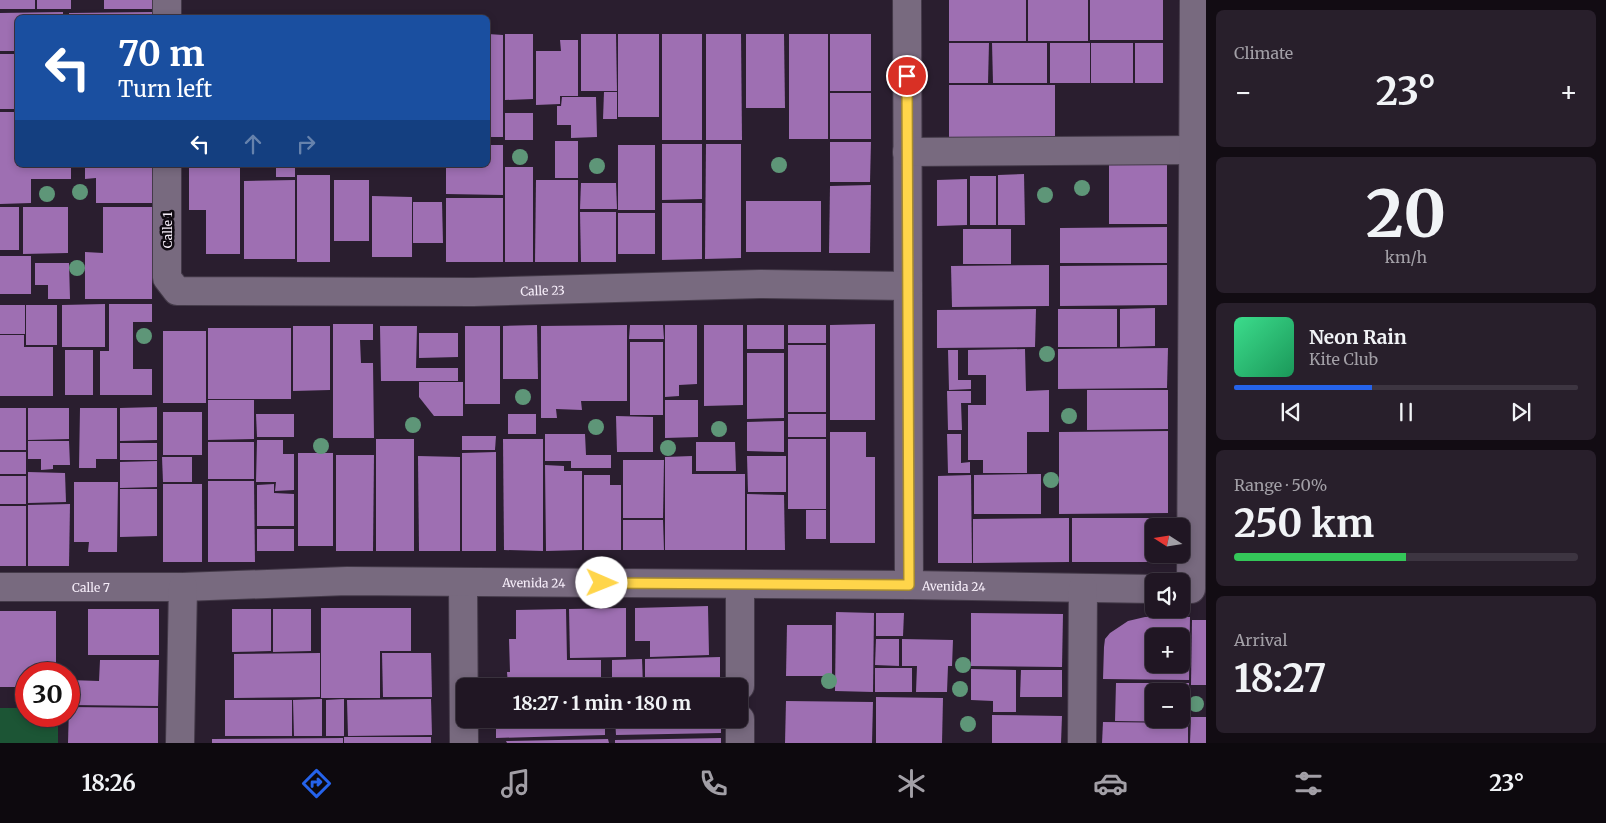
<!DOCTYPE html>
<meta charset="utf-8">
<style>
:root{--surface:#201623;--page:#281f2b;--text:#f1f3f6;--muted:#a29fa6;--line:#3d3541;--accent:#2563eb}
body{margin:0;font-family:Merriweather,serif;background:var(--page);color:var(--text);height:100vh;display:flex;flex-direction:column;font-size:19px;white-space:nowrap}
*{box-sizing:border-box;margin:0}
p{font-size:16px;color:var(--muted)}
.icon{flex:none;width:28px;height:28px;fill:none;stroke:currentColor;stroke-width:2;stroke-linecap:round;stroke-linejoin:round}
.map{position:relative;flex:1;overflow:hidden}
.panel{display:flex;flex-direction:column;gap:10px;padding:10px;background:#120c13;width:400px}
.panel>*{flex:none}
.hud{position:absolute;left:15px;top:15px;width:475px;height:152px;border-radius:8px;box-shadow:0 2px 8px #0003,0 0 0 1px var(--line);background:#1a4fa0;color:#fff;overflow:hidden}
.needle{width:32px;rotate:282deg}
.controls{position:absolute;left:1145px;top:518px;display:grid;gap:10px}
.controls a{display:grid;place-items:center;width:45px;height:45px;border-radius:8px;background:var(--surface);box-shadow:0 2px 8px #0003,0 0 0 1px var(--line);font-size:25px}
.speed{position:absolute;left:15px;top:662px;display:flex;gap:10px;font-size:25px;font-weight:700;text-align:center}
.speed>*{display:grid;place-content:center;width:65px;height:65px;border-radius:50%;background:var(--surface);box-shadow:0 2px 8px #0003,0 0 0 1px var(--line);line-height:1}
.speed .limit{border:8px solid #d22;background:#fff;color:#111}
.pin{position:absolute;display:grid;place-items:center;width:42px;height:42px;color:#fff;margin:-21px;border:2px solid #fff;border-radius:50%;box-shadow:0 1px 5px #0007}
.me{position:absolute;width:55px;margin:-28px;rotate:91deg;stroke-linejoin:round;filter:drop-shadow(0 0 4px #0008)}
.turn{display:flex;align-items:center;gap:18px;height:105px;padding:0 20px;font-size:22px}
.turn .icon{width:65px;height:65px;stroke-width:2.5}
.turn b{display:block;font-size:35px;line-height:42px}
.lanes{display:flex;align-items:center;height:48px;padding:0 20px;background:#0003;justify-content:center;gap:25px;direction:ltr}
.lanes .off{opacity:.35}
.big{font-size:38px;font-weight:700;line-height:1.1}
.panel .tile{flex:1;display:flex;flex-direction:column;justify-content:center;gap:8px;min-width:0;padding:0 18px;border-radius:8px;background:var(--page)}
.panel .dial{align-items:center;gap:0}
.dial b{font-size:65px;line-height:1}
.song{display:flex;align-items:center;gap:15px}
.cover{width:60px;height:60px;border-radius:8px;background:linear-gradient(135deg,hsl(150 70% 55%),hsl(150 70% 35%))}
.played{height:5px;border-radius:2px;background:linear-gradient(90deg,var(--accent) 40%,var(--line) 40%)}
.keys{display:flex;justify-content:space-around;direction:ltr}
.heat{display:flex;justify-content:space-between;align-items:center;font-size:28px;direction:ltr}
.charge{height:8px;border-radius:4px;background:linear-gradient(90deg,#34c759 50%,var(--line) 0)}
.trip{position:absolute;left:456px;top:678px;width:292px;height:50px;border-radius:8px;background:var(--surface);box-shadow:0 2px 8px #0003,0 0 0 1px var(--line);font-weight:700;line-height:50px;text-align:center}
.menu{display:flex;height:80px;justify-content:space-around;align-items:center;background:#0d090e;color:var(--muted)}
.menu .icon{width:35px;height:35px}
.menu .current{color:var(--accent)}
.menu b{font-size:22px;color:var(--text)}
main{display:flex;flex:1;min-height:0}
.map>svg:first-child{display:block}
.green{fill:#1c5535}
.building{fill:#9e6fb2;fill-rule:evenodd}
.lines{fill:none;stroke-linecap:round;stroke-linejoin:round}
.minor-casing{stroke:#443a49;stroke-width:30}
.minor{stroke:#786a7f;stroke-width:28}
.tree{fill:#5e9678}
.route-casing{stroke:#a68a30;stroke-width:12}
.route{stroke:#ffd54a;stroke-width:9}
.labels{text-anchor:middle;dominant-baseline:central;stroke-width:5;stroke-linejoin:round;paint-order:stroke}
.street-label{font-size:12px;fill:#f7eefa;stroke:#100a12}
</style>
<main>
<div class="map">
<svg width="1206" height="743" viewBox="0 0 1206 743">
<rect width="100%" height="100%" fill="#2a1e2f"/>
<polygon class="green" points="0,708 26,708 26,716 58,716 58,743 0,743"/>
<g class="building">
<rect x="0" y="0" width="35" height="9"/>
<rect x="37" y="0" width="34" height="9"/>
<rect x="104" y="0" width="48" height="9"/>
<rect x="949" y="0" width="77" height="41"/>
<rect x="1028" y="0" width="60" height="41"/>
<rect x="1090" y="0" width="73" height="40"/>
<polygon points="63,12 63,18 18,18 18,51 0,51 0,13"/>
<polygon points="152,12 152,18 69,18 69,13"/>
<polygon points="488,34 503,35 503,137 488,137"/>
<polygon points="505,34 533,34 533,99 505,100"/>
<polygon points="581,34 616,34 617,91 581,91"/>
<rect x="618" y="34" width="41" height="83"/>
<rect x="662" y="34" width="40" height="106"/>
<polygon points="706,34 741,34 742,140 706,140"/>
<polygon points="746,34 784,34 785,108 746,108"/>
<rect x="789" y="34" width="39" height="105"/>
<rect x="830" y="34" width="41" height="57"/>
<polygon points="560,40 578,40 578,96 560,96 560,104 536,105 536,51 561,51"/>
<polygon points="949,43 989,43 988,83 949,83"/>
<polygon points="992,43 1047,43 1047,83 993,83"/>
<rect x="1050" y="43" width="40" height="40"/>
<rect x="1091" y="43" width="42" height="40"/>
<rect x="1135" y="43" width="28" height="40"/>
<rect x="0" y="54" width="18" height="55"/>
<polygon points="949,85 1055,85 1055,139 949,140"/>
<polygon points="604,92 617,92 617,119 603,119"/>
<rect x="830" y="93" width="41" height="46"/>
<polygon points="562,97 596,97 597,137 571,138 571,125 557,125 557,106 561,106"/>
<polygon points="0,112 18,112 18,165 71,165 71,179 31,179 31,203 0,204"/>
<rect x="505" y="113" width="28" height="27"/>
<rect x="555" y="141" width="23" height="37"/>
<polygon points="830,142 871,142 870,182 830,182"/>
<polygon points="662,144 702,144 702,199 662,200"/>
<polygon points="706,144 741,144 741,258 705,259"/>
<polygon points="488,145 503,145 503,195 446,194 446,165 488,165"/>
<rect x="618" y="145" width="37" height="65"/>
<rect x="1109" y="164" width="58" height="60"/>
<polygon points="85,165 152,165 152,203 96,203 96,178 85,179"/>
<polygon points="189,165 240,165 240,254 206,254 206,210 189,210"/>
<rect x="276" y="165" width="19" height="12"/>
<rect x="505" y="167" width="28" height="95"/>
<polygon points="1024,174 1025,225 998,225 998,175"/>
<rect x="297" y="175" width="33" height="87"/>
<rect x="970" y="176" width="26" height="49"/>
<polygon points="967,179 967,225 937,226 937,180"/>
<polygon points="295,180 295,259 244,259 244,181"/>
<rect x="334" y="180" width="35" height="61"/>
<polygon points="536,180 578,180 578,262 535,262"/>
<polygon points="581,183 616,183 617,209 580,209"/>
<polygon points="871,185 870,253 829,253 830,186"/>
<polygon points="372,196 412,197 412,257 372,257"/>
<rect x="446" y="198" width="57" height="64"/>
<rect x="746" y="201" width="75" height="51"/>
<polygon points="413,202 442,202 443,243 413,243"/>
<polygon points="662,203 702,203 702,259 662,260"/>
<rect x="0" y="207" width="19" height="43"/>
<polygon points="23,207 68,207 68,253 23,254"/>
<polygon points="103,207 152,207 152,299 85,299 85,252 103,253"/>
<polygon points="580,212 616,212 616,262 581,262"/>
<rect x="618" y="213" width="37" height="41"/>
<polygon points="1167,227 1167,263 1060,263 1060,228"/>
<rect x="963" y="229" width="48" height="35"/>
<rect x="0" y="256" width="31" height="38"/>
<polygon points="35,263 69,263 70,299 48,299 48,285 35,285"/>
<polygon points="1049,265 1049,306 952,307 951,266"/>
<polygon points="1167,265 1167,305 1060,306 1060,266"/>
<polygon points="105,304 105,347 62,347 62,305"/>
<polygon points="109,304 152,304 152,322 133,322 133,369 152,369 152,395 100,395 100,351 109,351"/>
<rect x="0" y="305" width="25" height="29"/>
<rect x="26" y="305" width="31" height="40"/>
<polygon points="1155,308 1155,346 1120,347 1120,309"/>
<polygon points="1036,309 1035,347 937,348 937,310"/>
<rect x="1058" y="309" width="59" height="38"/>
<polygon points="333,324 373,324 373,340 360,340 361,363 373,363 374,438 333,438"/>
<polygon points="875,324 875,420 830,420 830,325"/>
<polygon points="537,325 538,379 503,379 503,326"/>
<polygon points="627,325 627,401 581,401 582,410 556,409 557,418 541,418 541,326"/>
<polygon points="630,325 663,325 664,339 629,339"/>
<polygon points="665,325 697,325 697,384 679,385 679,396 665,397"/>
<polygon points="704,325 743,325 743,405 704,406"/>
<rect x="747" y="325" width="37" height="24"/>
<rect x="788" y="325" width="38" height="18"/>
<polygon points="293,326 330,326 330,390 293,391"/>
<polygon points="380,326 417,326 416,368 458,368 458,381 381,381"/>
<rect x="465" y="326" width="35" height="78"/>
<rect x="208" y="328" width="83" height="71"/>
<rect x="163" y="331" width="43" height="72"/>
<polygon points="419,333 458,333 458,357 419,358"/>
<polygon points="0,335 24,335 24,347 53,347 53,396 0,396"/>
<rect x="630" y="342" width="33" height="73"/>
<rect x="788" y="345" width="38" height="67"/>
<polygon points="1168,348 1167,388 1058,389 1058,349"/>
<polygon points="1025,349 1026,391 1049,390 1049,432 1027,432 1027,473 983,473 983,460 968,460 968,405 986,405 986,375 968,375 968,350"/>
<rect x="65" y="350" width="28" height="45"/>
<polygon points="948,350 958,350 958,380 971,380 971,389 949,390"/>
<polygon points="747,353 784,353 784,418 747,419"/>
<polygon points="419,382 463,382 463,416 434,416 419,397"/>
<polygon points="1087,390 1168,390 1168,429 1087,430"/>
<polygon points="947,391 971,391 971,403 961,403 962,430 948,430"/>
<polygon points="208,400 254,400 254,439 208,440"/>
<polygon points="665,400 698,400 698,437 665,438"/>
<polygon points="157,407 157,440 120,441 120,408"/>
<rect x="0" y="408" width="26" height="42"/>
<polygon points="28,408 69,408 69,439 28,440"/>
<polygon points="80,408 117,408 117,459 96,459 96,468 79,468"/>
<rect x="163" y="412" width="39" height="43"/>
<polygon points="256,414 294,414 294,437 257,437"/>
<rect x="508" y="414" width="28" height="20"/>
<rect x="788" y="414" width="38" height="23"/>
<polygon points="616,416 653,417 653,452 617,452"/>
<polygon points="784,421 784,452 747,451 747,422"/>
<polygon points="1168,431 1168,513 1059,514 1059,432"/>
<polygon points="830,432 866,432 866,457 875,457 875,543 830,543"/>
<polygon points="545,434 585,434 586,455 611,455 611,468 571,468 571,461 545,461"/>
<polygon points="947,434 961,434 961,463 970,462 970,473 948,473"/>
<polygon points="462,436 496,436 495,450 462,450"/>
<rect x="376" y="439" width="38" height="112"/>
<polygon points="503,439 543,439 543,551 504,550"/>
<rect x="788" y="439" width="38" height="70"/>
<polygon points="257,440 283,440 283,454 294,454 294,490 275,491 276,482 256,482"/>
<polygon points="28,441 69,441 70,465 53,465 53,469 41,470 41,459 28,459"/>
<rect x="208" y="442" width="46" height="37"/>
<polygon points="696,442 735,442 736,471 696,471"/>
<rect x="120" y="443" width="37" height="17"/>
<rect x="0" y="452" width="26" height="22"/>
<polygon points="496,452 496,551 462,551 462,453"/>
<rect x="298" y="453" width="35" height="93"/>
<polygon points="336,455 374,455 373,551 336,551"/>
<polygon points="418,456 460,457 460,551 419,551"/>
<polygon points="692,456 692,474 745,474 745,550 665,550 665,457"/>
<polygon points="747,456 786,456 786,492 748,492"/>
<polygon points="162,457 192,457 192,482 163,482"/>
<polygon points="623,460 664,460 663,518 623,518"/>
<polygon points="157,461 157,487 120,488 120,462"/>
<polygon points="545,465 564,466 564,471 582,471 582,550 546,551"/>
<polygon points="28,472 65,473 66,502 28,503"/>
<polygon points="1041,474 1041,514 974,514 974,475"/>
<polygon points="584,475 610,475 610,485 621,485 621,550 584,550"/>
<polygon points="971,475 972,563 938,563 938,476"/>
<rect x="0" y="476" width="26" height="28"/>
<polygon points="208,481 254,481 255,562 208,562"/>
<polygon points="74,482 118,482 117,552 88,552 89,542 74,542"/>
<rect x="163" y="484" width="39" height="78"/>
<polygon points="274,484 274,493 294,494 294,526 257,526 257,485"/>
<polygon points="120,489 157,489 157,536 120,537"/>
<polygon points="747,494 784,495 785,550 747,550"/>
<polygon points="70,504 69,566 28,566 28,505"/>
<rect x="0" y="506" width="26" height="60"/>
<rect x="806" y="510" width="20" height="29"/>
<polygon points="1069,518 1069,562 973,563 973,519"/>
<rect x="1072" y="518" width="79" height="44"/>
<polygon points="623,520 663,520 664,550 623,550"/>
<rect x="257" y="529" width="37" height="22"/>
<polygon points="708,606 709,655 650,657 650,641 635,641 635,608"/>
<polygon points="321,608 411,608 411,651 380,651 380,698 321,698"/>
<polygon points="626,608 626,657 570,658 569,609"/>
<rect x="88" y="609" width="71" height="46"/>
<polygon points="232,609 271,609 271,651 232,652"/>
<polygon points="273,609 311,609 311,651 273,652"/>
<polygon points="566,609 567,660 601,660 601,686 508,686 507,672 510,672 509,639 516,639 516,610"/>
<polygon points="0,611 56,611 56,674 26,674 26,687 0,687"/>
<polygon points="836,612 874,613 873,692 835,691"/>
<polygon points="876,613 904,613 903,636 876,636"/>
<polygon points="971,613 1063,614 1062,667 971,666"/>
<path d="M1145,617H1190L1189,680L1103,679L1104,647L1105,639L1110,633L1128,621ZM1154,636H1181V664H1154Z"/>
<polygon points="1192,620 1206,620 1206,685 1191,685"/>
<polygon points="787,625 832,625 832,676 786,676"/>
<polygon points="876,639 899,639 899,666 875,665"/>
<polygon points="902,639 953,640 952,666 948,666 947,692 916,692 917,666 902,666"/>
<polygon points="320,653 320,697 234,698 234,654"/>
<polygon points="382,653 431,653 432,697 383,697"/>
<polygon points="720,657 720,686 645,686 645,659"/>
<polygon points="642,659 643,686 612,686 612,660"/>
<polygon points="100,660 159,660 158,706 69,705 69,680 99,681"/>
<rect x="875" y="668" width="37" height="24"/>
<polygon points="971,669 1016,670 1016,712 993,712 993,701 971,700"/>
<polygon points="1021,670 1062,670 1062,697 1020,697"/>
<path d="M1116,683H1189L1188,722L1115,721ZM1154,691H1181V719H1154Z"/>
<polygon points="876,697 943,698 942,743 876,743"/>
<polygon points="322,699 322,736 294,736 293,700"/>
<polygon points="344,699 344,736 326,736 326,700"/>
<polygon points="431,699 432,735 348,736 347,700"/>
<rect x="225" y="700" width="67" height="36"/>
<polygon points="786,701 873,702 872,743 785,743"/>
<polygon points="69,707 158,708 158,743 68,743"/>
<polygon points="992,715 1062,716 1061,743 992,743"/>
<polygon points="1191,717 1206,717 1206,743 1190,743"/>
<polygon points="496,719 605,719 605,735 496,738"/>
<polygon points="615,719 721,719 721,733 616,735"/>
<polygon points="1103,722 1188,723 1188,743 1102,743"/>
<rect x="344" y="737" width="87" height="6"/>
<polygon points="343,738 343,743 212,743 212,739"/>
<polygon points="721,738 721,743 615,743 615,740"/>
<polygon points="608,739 609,743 507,743 506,741"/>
</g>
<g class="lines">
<defs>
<g id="minor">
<polyline points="907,0 909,585"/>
<polyline points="167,18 167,0"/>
<polyline points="907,152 1194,150"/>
<path id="s1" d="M167,165V278L177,291L473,292L760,284L908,286"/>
<polyline points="463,582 464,743"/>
<path id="s2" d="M0,587H183L347,581L909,585L1154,589"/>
<polyline points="1191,589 1194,0"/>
<polyline points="740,686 740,585"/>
<polyline points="180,743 183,587"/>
<polyline points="740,743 740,719"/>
<polyline points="1082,743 1083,588"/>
</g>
</defs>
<use href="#minor" class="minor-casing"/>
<use href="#minor" class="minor"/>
</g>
<g class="tree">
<circle cx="520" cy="157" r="8"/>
<circle cx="779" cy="165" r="8"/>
<circle cx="597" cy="166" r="8"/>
<circle cx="1082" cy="188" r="8"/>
<circle cx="80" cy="192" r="8"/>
<circle cx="47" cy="194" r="8"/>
<circle cx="1045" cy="195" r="8"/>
<circle cx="77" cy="268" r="8"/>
<circle cx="144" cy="336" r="8"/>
<circle cx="1047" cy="354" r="8"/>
<circle cx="523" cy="397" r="8"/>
<circle cx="1069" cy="416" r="8"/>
<circle cx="413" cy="425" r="8"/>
<circle cx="596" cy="427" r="8"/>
<circle cx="719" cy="429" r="8"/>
<circle cx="321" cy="446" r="8"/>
<circle cx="668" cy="448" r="8"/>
<circle cx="1051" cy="480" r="8"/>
<circle cx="963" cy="665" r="8"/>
<circle cx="829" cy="681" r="8"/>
<circle cx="960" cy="689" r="8"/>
<circle cx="1196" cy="704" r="8"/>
<circle cx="968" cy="724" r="8"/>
</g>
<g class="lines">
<defs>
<polyline id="route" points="602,583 909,585 907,76"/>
</defs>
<use href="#route" class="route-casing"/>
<use href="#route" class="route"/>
</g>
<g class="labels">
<g class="street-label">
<text transform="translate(167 230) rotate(-90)">Calle 1</text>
<text stroke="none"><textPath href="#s1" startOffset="495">Calle 23</textPath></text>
<text stroke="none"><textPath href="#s2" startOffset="534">Avenida 24</textPath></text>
<text stroke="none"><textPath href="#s2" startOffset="91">Calle 7</textPath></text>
<text stroke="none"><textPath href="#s2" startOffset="954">Avenida 24</textPath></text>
</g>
</g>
</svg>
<div class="controls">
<a><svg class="needle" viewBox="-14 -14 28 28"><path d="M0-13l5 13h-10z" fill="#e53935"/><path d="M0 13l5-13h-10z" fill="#a29fa6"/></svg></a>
<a><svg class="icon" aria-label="sound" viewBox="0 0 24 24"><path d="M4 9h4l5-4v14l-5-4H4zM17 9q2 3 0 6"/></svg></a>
<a>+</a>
<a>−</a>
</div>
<div class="speed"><div class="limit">30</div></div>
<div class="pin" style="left:907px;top:76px;background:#d93025"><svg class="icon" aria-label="arrive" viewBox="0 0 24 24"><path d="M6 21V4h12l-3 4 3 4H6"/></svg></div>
<svg class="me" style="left:602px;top:583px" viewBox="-20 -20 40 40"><circle r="19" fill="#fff"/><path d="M0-13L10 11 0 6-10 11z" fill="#ffd54a"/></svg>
<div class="trip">18:27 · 1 min · 180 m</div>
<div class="hud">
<div class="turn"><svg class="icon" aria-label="left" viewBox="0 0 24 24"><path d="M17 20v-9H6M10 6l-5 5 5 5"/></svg><div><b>70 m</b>Turn left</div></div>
<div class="lanes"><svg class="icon" aria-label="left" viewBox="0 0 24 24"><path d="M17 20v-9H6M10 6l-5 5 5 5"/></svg><svg class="icon off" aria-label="ahead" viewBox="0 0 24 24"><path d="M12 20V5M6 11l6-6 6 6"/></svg><svg class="icon off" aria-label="right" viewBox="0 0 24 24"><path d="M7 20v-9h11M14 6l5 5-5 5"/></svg></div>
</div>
</div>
<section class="panel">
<div class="tile"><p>Climate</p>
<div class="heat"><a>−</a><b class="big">23°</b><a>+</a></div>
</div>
<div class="tile dial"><b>20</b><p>km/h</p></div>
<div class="tile">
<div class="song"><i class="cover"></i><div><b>Neon Rain</b><p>Kite Club</p></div></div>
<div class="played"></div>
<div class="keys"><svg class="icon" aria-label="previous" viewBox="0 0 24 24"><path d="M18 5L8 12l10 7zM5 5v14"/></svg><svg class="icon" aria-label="pause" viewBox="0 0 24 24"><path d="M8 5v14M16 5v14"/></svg><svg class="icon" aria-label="next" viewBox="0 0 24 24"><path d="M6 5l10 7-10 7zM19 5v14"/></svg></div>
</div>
<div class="tile"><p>Range · 50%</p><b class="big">250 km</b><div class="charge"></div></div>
<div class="tile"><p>Arrival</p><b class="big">18:27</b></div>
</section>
</main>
<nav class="menu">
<b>18:26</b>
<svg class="icon current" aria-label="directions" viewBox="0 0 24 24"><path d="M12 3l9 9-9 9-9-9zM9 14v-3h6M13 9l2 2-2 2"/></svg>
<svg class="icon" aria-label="music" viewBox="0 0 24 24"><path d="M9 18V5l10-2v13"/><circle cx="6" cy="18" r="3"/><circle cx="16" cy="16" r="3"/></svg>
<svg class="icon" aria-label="phone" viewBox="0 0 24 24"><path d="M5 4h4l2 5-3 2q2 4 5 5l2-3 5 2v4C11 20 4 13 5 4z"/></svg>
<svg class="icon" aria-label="climate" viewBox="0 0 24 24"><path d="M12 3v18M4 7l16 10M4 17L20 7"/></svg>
<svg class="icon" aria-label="car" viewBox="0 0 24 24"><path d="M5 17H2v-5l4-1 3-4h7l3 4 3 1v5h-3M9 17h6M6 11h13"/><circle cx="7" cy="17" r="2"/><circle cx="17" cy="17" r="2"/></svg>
<svg class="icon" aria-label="filters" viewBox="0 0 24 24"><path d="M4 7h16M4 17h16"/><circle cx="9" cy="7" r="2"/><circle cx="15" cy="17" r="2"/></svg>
<b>23°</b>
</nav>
